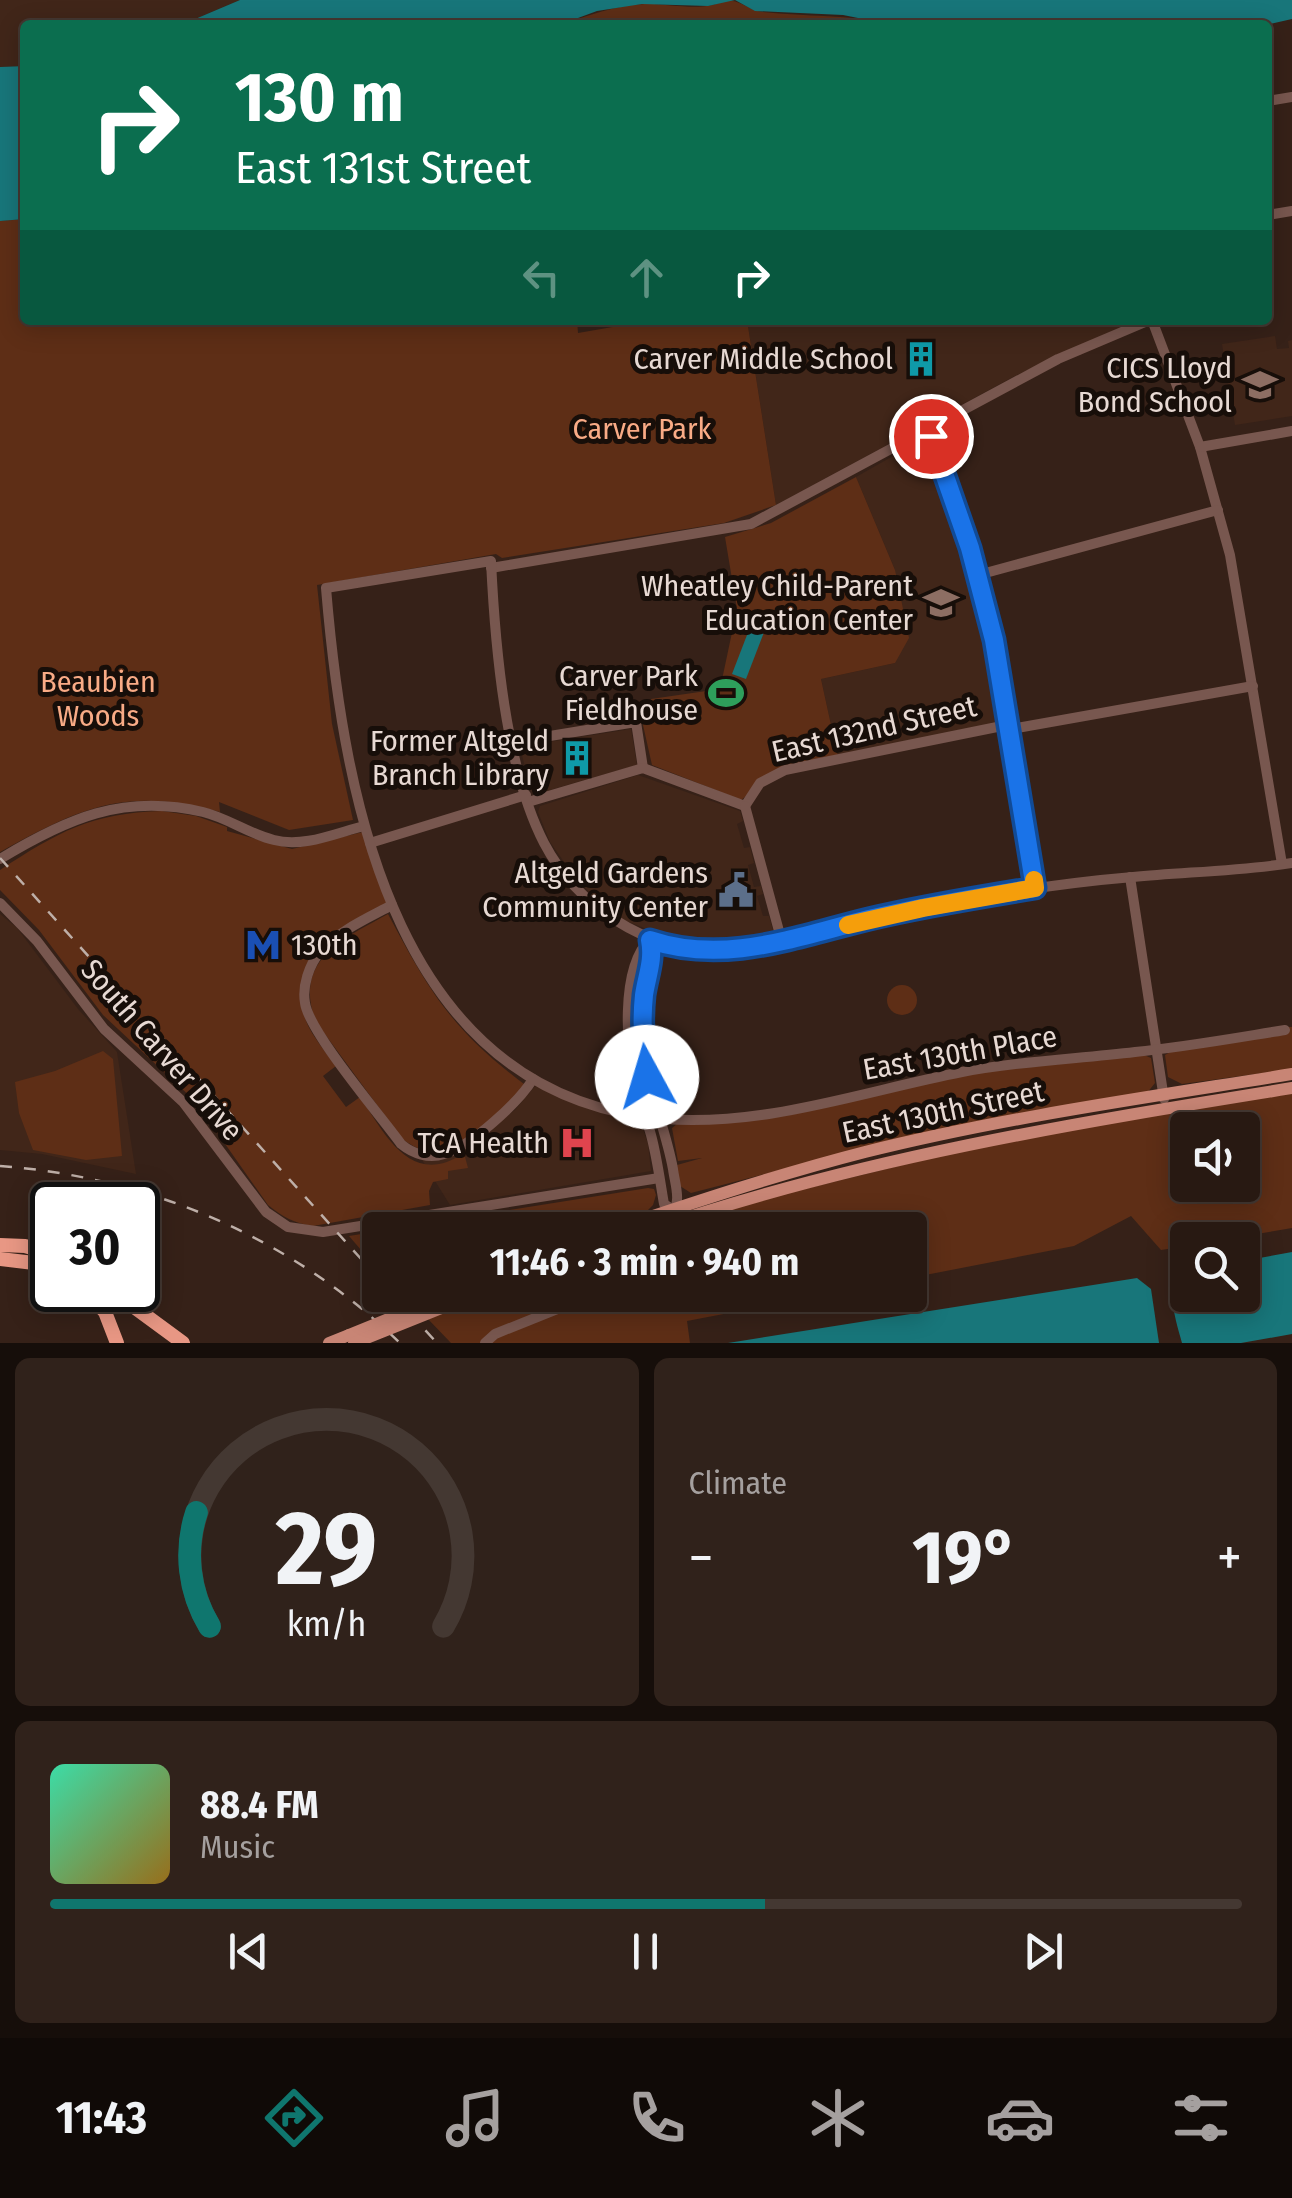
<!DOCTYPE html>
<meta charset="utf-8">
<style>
:root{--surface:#281912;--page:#30221b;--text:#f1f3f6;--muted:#a5a09f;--line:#443832;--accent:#0f766e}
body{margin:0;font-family:"Fira Sans Condensed",sans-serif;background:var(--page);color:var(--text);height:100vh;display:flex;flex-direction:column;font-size:38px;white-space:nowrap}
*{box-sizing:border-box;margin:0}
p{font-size:32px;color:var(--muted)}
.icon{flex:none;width:55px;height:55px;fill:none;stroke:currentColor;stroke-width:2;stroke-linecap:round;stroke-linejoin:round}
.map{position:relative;height:1343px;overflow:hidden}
.drawer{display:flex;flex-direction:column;gap:15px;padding:15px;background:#160e0a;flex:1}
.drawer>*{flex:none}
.top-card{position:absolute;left:20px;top:20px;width:1252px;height:305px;border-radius:10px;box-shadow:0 5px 25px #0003,0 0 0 2px var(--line);background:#0b6e4f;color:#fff;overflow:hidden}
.buttons{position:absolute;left:1170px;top:1112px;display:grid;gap:20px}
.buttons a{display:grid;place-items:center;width:90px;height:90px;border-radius:10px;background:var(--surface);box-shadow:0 5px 25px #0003,0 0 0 2px var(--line);font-size:50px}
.speed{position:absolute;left:30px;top:1182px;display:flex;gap:20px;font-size:50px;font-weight:700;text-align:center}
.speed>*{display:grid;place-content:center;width:130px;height:130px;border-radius:50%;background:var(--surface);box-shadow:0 5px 25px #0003,0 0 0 2px var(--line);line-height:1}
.speed .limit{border:5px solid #111;border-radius:15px;background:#fff;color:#111}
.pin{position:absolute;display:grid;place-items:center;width:85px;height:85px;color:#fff;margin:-42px;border:5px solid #fff;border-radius:50%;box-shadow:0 2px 10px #0007}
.me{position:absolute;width:110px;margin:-55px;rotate:354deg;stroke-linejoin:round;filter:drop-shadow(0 0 8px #0008)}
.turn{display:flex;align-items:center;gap:35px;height:210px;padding:0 50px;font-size:45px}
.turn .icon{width:130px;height:130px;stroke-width:2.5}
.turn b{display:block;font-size:70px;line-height:85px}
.lanes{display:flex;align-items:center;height:95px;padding:0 50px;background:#0003;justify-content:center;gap:50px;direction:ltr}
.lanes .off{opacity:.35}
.big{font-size:75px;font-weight:700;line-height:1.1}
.drawer .tile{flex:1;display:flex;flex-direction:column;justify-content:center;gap:15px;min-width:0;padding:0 35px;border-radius:15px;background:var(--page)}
.drawer .dial{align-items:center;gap:0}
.dial svg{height:260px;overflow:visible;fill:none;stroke:var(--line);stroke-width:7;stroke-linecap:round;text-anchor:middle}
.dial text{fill:var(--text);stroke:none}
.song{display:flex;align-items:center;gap:30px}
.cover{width:120px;height:120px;border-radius:15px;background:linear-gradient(135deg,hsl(160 70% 55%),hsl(40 70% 35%))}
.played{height:10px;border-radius:5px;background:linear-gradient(90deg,var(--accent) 60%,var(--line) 60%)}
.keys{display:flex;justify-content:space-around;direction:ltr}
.heat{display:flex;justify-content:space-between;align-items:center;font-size:55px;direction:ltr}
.drawer .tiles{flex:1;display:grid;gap:15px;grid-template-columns:1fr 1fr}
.tile:last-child{grid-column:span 2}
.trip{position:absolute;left:362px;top:1212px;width:565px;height:100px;border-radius:10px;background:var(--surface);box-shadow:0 5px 25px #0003,0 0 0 2px var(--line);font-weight:700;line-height:100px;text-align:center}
.tabs{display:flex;height:160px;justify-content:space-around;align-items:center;background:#100a07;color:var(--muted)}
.tabs .icon{width:70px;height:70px}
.tabs .selected{color:var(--accent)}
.tabs b{font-size:45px;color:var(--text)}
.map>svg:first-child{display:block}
.built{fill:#412619}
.green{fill:#5e2e16;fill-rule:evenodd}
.water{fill:#18767a}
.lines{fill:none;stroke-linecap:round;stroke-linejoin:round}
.minor{stroke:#78574f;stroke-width:10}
.major{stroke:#c88575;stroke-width:12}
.highway{stroke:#e89784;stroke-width:14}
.rail{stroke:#beafa8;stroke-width:2.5;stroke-dasharray:12 12;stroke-linecap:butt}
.major-bridge{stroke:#c88575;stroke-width:12}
.route-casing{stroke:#114b97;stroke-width:25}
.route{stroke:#1a73e8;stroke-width:18}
.slow{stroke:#f59e0b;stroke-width:18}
.labels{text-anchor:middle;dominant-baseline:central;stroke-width:10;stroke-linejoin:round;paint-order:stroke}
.poi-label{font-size:30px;fill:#e7d9d3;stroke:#170e09;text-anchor:end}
.park-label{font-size:30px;fill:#f9ab86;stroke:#170e09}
.street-label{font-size:30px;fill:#e7d9d3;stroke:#170e09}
</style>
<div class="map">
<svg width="1292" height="1343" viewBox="0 0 1292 1343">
<rect width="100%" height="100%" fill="#362118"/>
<g class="built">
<polygon points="0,0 240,0 181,25 25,25 25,66 0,67"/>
<polygon points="747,320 1136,320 1013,377 776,505"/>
<polygon points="1275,336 1277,349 1289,348 1288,341 1292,340 1292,416 1235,425 1222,344"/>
<polygon points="925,438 976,582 1003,722 838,757 821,679 895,663 895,570 856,477"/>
<polygon points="631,729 637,765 536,794 532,793 520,748 523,746"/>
<polygon points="638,775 740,811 743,821 737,824 744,848 750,847 754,863 748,865 754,887 761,886 763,894 757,896 763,916 769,916 775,937 739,945 703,944 670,938 626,921 607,909 576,879 550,842 538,812 540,806"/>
<polygon points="0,914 17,928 78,1009 117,1052 136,1174 42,1154 0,1150"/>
<polygon points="535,1086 584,1107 640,1120 648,1144 651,1171 450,1205 422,1160 445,1159 457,1153 515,1110"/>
</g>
<g class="green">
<path d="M725,0C741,0 748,10 763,12C807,17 849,14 893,25H559C588,16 615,5 645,4C670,3 703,13 725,0Z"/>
<path d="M25,219V320H577L578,333L653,320H747L776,505L724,523L502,558L496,554L317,585L332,724L353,820L289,830L219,802L220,812C126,786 81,807 0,852V221Z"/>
<polygon points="856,477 895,570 909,638 895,663 821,679 838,757 784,768 741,800 652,765 643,725 651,699 720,689 737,609 725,537 771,523"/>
<path d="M162,811L196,816L227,827V831L292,849L363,832L387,904L312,956C298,1017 298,1016 336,1066L323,1076L346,1107L360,1097C385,1134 411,1189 464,1153L468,1168L448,1171V1179L433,1182L429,1191L430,1205L313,1226C294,1223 283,1217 268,1205L195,1101L103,1015L39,930L0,890V870C58,832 91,813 162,811Z"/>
<path d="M388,914C429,991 452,1030 524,1084C512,1104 461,1148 438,1151C424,1153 414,1147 402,1139L316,1022C292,960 343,939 388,914Z"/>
<circle cx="902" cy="1000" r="15"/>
<polygon points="1289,1027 1292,1027 1292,1069 1182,1084 1168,1077 1165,1055 1172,1051 1289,1033"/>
<polygon points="103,1051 113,1059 122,1156 86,1160 33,1150 19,1113 15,1082 55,1071"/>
<polygon points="1144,1055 1151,1058 1155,1083 1147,1093 914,1136 691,1193 680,1186 677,1165 702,1158 678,1161 672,1128 678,1123 699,1122 983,1072"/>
<path d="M1292,1093V1228L1221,1240H1188L1187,1246L1161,1250L1131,1216L1074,1246L910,1278V1230H659L748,1203L992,1143ZM1188,1130H1242V1185H1188Z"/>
<polygon points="648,1188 654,1189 656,1195 653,1205 645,1213 598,1230 384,1230"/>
<polygon points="380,1231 380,1272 349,1236"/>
<polygon points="489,1295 822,1295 687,1321 690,1343 451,1343 428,1319"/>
</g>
<g class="water">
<polygon points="240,0 1292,0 1292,19 1266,25 893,25 843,15 755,11 735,0 708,6 642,4 597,11 559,25 181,25"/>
<polygon points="25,66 25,219 0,221 0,67"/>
<polygon points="752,622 766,627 746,679 732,674"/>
<path d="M1292,1252V1334L1241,1343H1182C1176,1321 1166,1292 1179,1273L1187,1271L1188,1295H1242L1243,1261Z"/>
<polygon points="1137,1278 1151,1289 1159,1343 728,1343"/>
</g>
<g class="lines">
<g class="minor">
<polyline points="1268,101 1292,97"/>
<polyline points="1268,215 1292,211"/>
<polyline points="1152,320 1200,447 1230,555 1282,864"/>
<polyline points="588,322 605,320"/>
<polyline points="929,429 978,575 994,639 1035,888"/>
<polyline points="1200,447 1292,431"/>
<polyline points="491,568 751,524 1058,359 1150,320"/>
<polyline points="978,575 1218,510"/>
<polyline points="513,742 636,722 643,768"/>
<polyline points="528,802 643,768 745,806 760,783 785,770 1002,726 1017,728 1253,686"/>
<polyline points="745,806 782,942"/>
<polyline points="370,843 526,795"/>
<path d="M0,859C66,819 123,793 203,812C228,818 249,834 274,840C303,848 336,833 364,826"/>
<polyline points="1130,877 1164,1099"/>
<polyline points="0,903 37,941 104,1029 183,1102 266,1212 288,1227 323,1232 659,1178"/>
<path d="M392,905C368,918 338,931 320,952C309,965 302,986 305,1003C309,1032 380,1115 401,1144C413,1154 429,1159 444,1154C470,1147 519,1102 533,1079"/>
<path d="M650,939C656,970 641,1006 643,1040C645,1084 665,1125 673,1169C674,1178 678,1191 677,1200C676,1211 672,1218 674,1230"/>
<path d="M650,939C619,969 627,1051 635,1090C639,1106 647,1119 651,1135C657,1157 660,1181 664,1204L673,1210"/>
<path d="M1285,1030C1235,1038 1185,1047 1135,1052C1077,1059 1019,1061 962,1072C864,1091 765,1127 663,1119C397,1096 344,804 326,588L491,561C495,645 505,767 544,843C577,906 645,950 715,951C758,951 801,937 842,926C879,917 916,909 953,902C1012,891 1073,882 1133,877C1186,872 1240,871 1292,863"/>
<polyline points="485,1343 495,1334 592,1295"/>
</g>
<g class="major">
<path d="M611,1230C695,1202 779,1174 865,1152C1005,1117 1150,1097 1292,1074"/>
<path d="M650,1230C859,1158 1075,1123 1292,1088"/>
<polyline points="444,1307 475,1295"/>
<polyline points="329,1343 349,1335"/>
</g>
<g class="highway">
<polyline points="0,1245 25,1246 52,1254"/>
<polyline points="0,1259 34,1263 52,1270"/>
<polyline points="85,1290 105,1312 117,1343"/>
<polyline points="111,1290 183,1343"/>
</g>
<g class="rail">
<polyline points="0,858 380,1280"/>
<path d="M0,1166C150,1177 292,1238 400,1343"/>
<polyline points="393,1295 437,1343"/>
</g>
<g class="major-bridge">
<polyline points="349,1335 440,1298"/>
<polyline points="354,1343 444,1307"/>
</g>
</g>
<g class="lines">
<defs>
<path id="route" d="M647,1077C643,1050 641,1023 644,995C647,975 654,960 650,940C725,965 795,937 869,919C924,906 979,897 1035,888L994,640L970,548L931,436"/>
</defs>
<use href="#route" class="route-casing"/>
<use href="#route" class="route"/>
<polyline class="slow" points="848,925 923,908 1035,888 1034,880"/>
</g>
<defs>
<symbol id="building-bare" viewBox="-9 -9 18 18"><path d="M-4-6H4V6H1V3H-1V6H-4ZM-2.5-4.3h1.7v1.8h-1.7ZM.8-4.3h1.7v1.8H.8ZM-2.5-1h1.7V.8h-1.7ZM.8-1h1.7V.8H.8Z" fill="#0f9aa8" stroke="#170e09" stroke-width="2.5" paint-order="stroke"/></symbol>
<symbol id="school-bare" viewBox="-9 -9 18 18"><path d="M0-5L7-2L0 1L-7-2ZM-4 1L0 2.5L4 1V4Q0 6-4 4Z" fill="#8d6e63" stroke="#170e09" stroke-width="2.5" paint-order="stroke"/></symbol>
<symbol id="stadium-bare" viewBox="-9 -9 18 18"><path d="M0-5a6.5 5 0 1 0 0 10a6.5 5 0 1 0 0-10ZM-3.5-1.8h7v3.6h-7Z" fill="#2e9e5b" stroke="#170e09" stroke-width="2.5" paint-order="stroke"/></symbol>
<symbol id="civic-bare" viewBox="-9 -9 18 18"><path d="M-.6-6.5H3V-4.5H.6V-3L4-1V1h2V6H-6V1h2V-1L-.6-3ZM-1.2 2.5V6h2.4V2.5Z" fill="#5c6f8a" stroke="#170e09" stroke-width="2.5" paint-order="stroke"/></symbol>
<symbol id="metro-bare" viewBox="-9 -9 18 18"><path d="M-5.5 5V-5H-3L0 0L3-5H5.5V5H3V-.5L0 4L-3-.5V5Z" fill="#1a4fb4" stroke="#170e09" stroke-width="2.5" paint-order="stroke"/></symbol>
<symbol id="hospital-bare" viewBox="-9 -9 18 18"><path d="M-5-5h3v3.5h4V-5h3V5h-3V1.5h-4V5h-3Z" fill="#e0444e" stroke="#170e09" stroke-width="2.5" paint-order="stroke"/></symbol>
</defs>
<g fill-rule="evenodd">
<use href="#building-bare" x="896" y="334" width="50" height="50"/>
<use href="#school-bare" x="1235" y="360" width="50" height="50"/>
<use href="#school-bare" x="916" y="578" width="50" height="50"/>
<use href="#stadium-bare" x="701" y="668" width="50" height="50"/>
<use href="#building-bare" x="552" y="733" width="50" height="50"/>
<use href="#civic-bare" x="711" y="865" width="50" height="50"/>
<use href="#metro-bare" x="238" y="920" width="50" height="50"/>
<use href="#hospital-bare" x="552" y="1118" width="50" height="50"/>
</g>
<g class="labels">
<g class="poi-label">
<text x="893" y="359">Carver Middle School</text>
<text x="1232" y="368">CICS Lloyd<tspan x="1232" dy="34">Bond School</tspan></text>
<text x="913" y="586">Wheatley Child-Parent<tspan x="913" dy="34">Education Center</tspan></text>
<text x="698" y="676">Carver Park<tspan x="698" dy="34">Fieldhouse</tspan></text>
<text x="549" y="741">Former Altgeld<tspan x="549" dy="34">Branch Library</tspan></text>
<text x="708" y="873">Altgeld Gardens<tspan x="708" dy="34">Community Center</tspan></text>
<text x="291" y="945" text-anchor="start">130th</text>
<text x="549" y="1143">TCA Health</text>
</g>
<g class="park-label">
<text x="642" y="429">Carver Park</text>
<text x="98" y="682">Beaubien<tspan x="98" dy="34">Woods</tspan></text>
</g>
<g class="street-label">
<text transform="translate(874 729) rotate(-13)">East 132nd Street</text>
<text transform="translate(162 1050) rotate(49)">South Carver Drive</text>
<text transform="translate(960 1053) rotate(-10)">East 130th Place</text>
<text transform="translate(943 1112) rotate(-12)">East 130th Street</text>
</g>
</g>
</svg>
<div class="buttons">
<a><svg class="icon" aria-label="sound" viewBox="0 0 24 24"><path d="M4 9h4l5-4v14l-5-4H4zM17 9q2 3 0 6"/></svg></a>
<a><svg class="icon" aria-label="search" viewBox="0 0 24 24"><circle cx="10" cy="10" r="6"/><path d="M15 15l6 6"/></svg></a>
</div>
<div class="speed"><div class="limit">30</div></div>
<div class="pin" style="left:931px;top:436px;background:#d93025"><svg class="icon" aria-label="arrive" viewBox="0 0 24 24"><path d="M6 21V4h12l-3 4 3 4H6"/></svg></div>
<svg class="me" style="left:647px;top:1077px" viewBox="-20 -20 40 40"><circle r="19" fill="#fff"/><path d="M0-13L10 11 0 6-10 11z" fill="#1a73e8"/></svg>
<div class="trip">11:46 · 3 min · 940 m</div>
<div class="top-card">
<div class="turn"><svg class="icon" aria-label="right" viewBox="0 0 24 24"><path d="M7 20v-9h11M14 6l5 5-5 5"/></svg><div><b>130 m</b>East 131st Street</div></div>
<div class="lanes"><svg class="icon off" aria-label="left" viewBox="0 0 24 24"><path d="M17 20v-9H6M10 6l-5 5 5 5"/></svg><svg class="icon off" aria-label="ahead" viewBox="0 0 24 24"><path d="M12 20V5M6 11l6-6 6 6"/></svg><svg class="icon" aria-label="right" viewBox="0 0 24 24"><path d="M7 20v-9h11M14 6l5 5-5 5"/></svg></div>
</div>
</div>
<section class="drawer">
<div class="tiles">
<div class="tile dial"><svg viewBox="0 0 100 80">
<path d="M14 69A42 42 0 1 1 86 69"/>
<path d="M14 69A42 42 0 0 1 10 34" stroke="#0f766e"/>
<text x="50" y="56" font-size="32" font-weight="700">29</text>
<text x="50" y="72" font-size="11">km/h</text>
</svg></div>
<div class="tile"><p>Climate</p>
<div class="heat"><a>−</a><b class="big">19°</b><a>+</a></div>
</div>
<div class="tile">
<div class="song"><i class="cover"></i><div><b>88.4 FM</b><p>Music</p></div></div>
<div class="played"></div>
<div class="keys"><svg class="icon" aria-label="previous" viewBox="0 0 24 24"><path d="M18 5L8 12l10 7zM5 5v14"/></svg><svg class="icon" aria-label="pause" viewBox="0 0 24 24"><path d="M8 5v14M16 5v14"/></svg><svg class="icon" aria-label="next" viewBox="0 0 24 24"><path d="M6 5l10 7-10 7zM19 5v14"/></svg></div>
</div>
</div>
</section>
<nav class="tabs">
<b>11:43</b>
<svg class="icon selected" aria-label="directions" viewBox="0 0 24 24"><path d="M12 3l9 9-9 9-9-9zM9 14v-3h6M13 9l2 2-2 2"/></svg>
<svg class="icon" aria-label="music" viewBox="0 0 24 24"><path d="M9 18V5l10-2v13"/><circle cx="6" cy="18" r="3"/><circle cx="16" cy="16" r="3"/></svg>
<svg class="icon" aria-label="phone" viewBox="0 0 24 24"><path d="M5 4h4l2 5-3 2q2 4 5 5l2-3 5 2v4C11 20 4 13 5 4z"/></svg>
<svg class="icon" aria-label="climate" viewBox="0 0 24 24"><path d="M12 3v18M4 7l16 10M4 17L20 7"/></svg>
<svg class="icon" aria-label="car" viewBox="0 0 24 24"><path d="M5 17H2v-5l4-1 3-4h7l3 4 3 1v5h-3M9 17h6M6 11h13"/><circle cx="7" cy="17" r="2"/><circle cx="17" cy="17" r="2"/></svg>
<svg class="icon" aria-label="filters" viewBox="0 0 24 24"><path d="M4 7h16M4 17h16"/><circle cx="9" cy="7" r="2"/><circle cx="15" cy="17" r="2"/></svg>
</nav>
